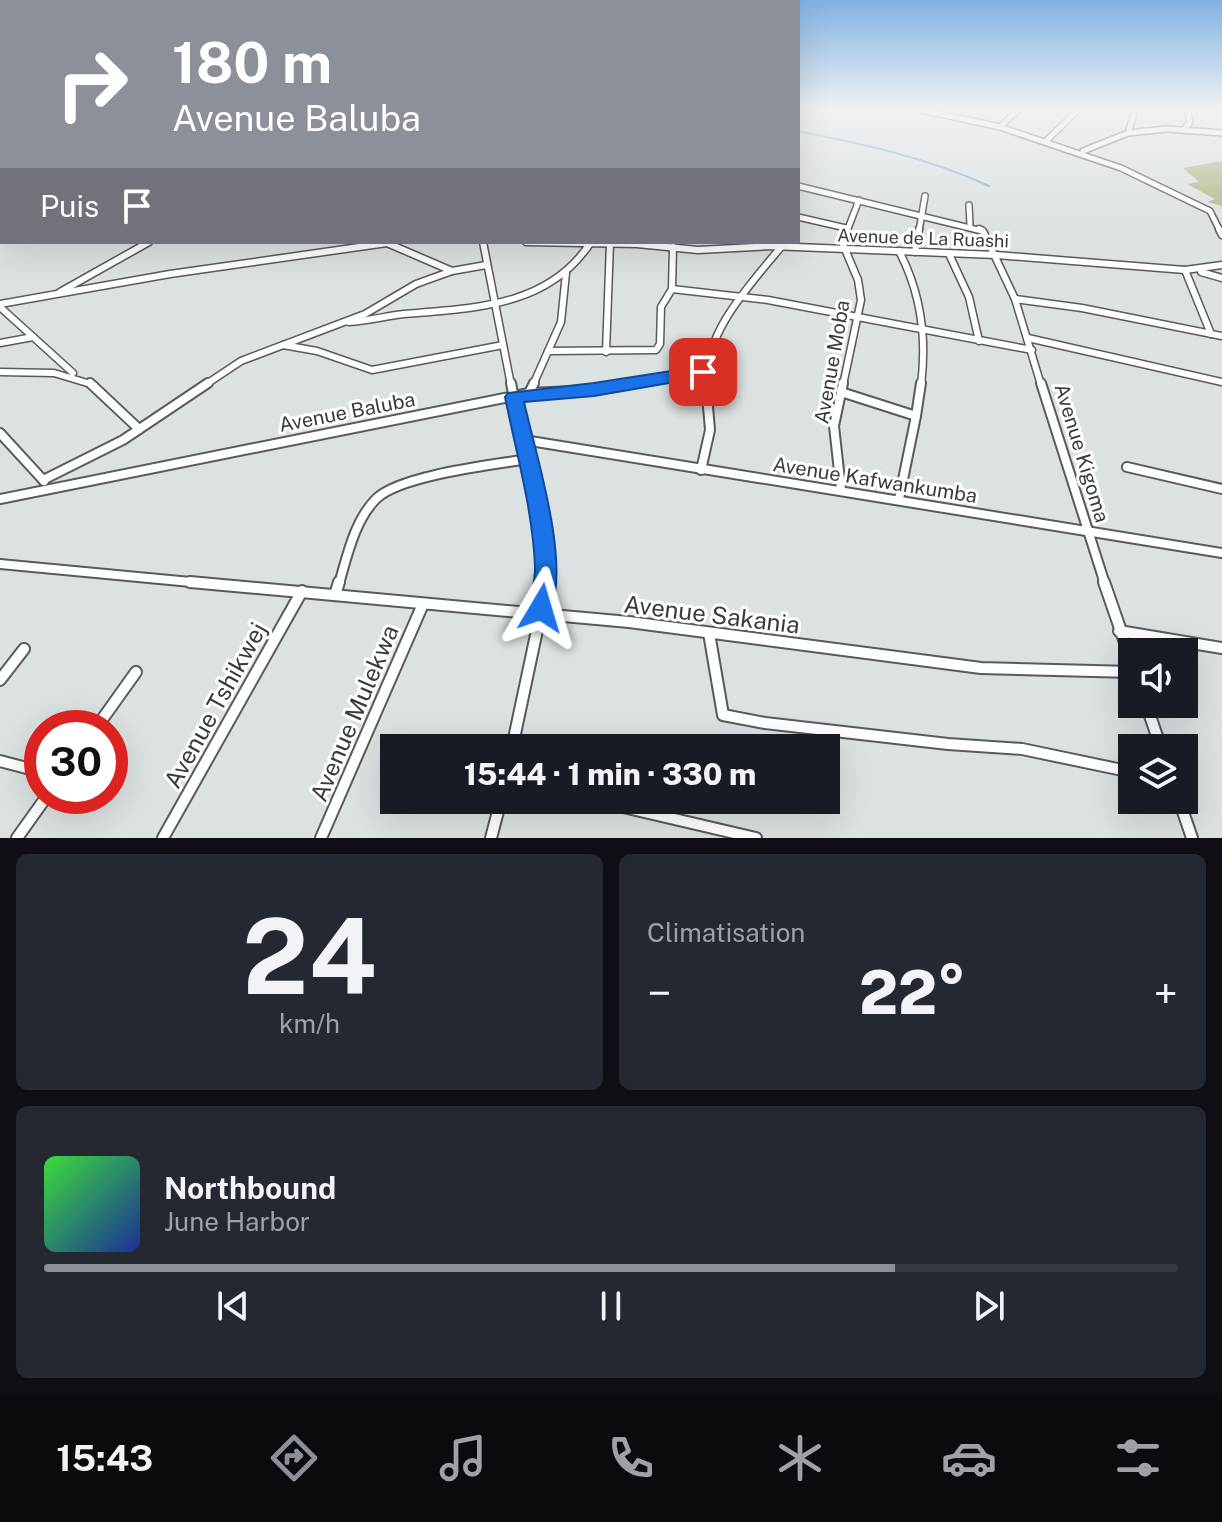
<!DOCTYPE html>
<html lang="fr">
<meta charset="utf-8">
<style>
:root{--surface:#171b24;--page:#242831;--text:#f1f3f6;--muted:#9ea1a6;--line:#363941;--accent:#8c9099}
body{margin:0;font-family:"Public Sans",sans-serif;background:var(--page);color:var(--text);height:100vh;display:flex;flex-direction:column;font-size:30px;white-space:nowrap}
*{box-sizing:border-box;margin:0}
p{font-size:26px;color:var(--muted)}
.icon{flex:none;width:44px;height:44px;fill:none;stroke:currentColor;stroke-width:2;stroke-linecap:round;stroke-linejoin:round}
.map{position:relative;height:838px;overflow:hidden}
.details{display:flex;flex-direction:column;gap:16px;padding:16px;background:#0d0f14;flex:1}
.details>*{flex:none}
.hud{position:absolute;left:0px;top:0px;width:800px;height:244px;box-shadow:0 8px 32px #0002;background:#8c9099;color:#fff;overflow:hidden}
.buttons{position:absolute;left:1118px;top:638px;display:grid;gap:16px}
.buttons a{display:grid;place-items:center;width:80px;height:80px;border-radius:0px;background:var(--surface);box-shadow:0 8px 32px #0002;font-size:40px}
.speed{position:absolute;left:24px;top:710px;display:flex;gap:16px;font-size:40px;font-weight:700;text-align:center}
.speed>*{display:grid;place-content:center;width:104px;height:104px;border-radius:50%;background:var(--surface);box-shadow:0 8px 32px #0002;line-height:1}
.speed .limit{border:12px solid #d22;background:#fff;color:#111}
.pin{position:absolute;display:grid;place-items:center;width:68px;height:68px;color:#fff;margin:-34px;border-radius:16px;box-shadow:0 4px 12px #0006}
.me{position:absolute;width:88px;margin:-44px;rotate:7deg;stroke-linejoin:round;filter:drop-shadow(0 0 6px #0008)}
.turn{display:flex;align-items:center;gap:28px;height:168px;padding:0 40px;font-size:36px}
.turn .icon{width:104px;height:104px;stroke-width:2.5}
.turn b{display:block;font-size:56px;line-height:68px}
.then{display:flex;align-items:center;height:76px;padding:0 40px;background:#0003;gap:16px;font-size:30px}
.big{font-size:60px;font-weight:800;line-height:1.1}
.details .card{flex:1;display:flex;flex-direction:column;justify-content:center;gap:12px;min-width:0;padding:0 28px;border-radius:12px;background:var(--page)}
.details .dial{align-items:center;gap:0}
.dial b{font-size:104px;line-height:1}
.song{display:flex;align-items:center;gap:24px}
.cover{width:96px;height:96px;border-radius:12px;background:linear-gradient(135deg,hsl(120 70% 55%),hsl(230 70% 35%))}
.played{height:8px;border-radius:4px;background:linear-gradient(90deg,var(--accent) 75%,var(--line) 75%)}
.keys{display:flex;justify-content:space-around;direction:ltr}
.heat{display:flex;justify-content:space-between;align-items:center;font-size:44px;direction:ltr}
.details .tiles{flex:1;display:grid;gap:16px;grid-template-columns:1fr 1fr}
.card:last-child{grid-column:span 2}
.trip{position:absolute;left:380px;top:734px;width:460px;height:80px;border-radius:0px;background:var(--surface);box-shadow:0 8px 32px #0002;font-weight:800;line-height:80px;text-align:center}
.tab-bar{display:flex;height:128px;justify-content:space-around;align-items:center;background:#090b0e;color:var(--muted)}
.tab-bar .icon{width:56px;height:56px}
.tab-bar .active{color:var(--accent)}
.tab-bar b{font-size:36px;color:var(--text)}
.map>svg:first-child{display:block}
.green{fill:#b0b785}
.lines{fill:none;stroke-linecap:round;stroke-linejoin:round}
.stream{stroke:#84acd9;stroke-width:2}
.street-far3-casing{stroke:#565c5a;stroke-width:8}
.street-far2-casing{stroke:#565c5a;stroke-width:9}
.street-far1-casing{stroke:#565c5a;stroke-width:12}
.street-casing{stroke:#565c5a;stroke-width:14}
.street-far3{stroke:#fff;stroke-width:5}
.street-far2{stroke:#fff;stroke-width:6}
.street-far1{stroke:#fff;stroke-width:8}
.street{stroke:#fff;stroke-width:10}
.route{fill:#1a73e8;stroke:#114b97;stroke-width:2}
.labels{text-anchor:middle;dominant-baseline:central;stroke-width:6;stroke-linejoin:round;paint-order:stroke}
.far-street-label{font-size:18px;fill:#393c3b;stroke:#fff}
.street-label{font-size:20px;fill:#393c3b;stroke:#fff}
.near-street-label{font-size:24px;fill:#393c3b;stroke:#fff}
</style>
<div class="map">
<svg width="1222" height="838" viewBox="0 0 1222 838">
<rect width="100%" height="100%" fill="#dce2e1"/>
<polygon class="green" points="1222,161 1222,206 1208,202 1215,199 1187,184 1199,182 1183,168"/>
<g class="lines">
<path class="stream" d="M798,131C863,144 929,158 989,186"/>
<defs>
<g id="street-far3">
<polyline points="922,110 1000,127 1121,168 1210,211 1220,231"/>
<polyline points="1000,127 1018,110"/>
<polyline points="1184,130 1190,122 1187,110"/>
<polyline points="1128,133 1167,129 1222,133"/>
<polyline points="1046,141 1078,110"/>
<polyline points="1083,151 1128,133 1135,110"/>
<polyline points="798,186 982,231"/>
<polyline points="969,205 970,225"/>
<polyline points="798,217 846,228"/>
<polyline points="847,231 859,200"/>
<polyline points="919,231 925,196"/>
</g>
<g id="street-far2">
<polyline points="979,229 983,231 1015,299 1041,385"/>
<polyline points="1219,229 1222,235"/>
<polyline points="483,242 511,385"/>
<polyline points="526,242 637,244 698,250 771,246 996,255 1185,270 1222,265"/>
<polyline points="387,243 452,271 486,265"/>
<path d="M899,251C921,293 927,338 921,385"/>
<polyline points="915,252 919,229"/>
<polyline points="949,254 969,297 979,341"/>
<polyline points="1185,270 1211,334"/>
<polyline points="1201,272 1222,278"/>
<polyline points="672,289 768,300 1032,350"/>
<polyline points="60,292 149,242"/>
<polyline points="1015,299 1082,308 1222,336"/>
<polyline points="0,304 170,274 394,242"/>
<polyline points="0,307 73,373"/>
<path d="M349,322C368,321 386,316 404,314C475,308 549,307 591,242"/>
<polyline points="1028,338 1222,382"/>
<polyline points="0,343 33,337"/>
<polyline points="283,345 317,351 372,370 503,345"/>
<polyline points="548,351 656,350 660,344 661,307 672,289 673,247"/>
<polyline points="606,352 610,243"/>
<polyline points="0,372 54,373 94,385"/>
<polyline points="205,385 241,361 365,314 416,284 452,271"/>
<polyline points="533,385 561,322 566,273"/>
<polyline points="624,385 703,372"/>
<path d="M707,385C703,333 750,285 781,247"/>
<polyline points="843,385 861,300 858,280 842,242 847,229"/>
</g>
<g id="street-far1">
<polyline points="90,383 139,429"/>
<polyline points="511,383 546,563 544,584"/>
<polyline points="1041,383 1105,584"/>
<polyline points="841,392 916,416 899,499"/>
<polyline points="529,393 534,383"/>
<polyline points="916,416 921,383"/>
<polyline points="0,433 44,481"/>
<polyline points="524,440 1222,553"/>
<polyline points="1127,467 1222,489"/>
<polyline points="701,470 710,430 706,383"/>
<polyline points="43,480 123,440 208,383"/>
<polyline points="841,489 834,426 843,383"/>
<polyline points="0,499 529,393 594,390 636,383"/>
<polyline points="0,564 212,584"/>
<path d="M339,584C347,556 355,519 377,498C402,475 492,465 528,459"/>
</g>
<g id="street">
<polyline points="190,582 629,622 981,668 1132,672"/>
<polyline points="1104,582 1132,663"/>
<polyline points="335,595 339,582"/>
<polyline points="1119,631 1222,648"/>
<polyline points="709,633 723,715 765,723 948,744 1022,749 1132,772"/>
<polyline points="0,680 24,649"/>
<polyline points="1146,704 1161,748"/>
<polyline points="96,728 136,672"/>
<polyline points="512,748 540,616 544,582"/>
<polyline points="0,761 42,772"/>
<polyline points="593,800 756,838"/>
<polyline points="1179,800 1192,838"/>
<polyline points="17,838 47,796"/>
<polyline points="163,838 302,591"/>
<polyline points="321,838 423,604"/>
<polyline points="491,838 501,800"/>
</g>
</defs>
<use href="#street-far3" class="street-far3-casing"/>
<use href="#street-far2" class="street-far2-casing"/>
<use href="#street-far1" class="street-far1-casing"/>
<use href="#street" class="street-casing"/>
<use href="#street-far3" class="street-far3"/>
<use href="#street-far2" class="street-far2"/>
<use href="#street-far1" class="street-far1"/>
<use href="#street" class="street"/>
</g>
<linearGradient id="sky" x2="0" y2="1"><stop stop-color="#80b1e2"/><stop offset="0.48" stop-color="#eff2f2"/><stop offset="1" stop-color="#eff2f2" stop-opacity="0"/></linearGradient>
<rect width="1222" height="227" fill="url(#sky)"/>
<path class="route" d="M703,366L709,368L712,372L709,376L594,396L524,402C536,456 572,566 549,615L541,618L533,615C527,601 536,583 535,567C533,511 516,452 505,397L508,393L594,383Z"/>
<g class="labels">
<g class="far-street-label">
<text transform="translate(923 238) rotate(2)">Avenue de La Ruashi</text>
</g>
<g class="street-label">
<text transform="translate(832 362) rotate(-80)">Avenue Moba</text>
<text transform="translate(347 412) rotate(-11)">Avenue Baluba</text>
<text transform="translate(1082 453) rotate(73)">Avenue Kigoma</text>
<text transform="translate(875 480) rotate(9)">Avenue Kafwankumba</text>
</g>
<g class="near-street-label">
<text transform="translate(712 614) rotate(7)">Avenue Sakania</text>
<text transform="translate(215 705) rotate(-61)">Avenue Tshikwej</text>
<text transform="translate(354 713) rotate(-67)">Avenue Mulekwa</text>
</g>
</g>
</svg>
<div class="buttons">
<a><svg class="icon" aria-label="sound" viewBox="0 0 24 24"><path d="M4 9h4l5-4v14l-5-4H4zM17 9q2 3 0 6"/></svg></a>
<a><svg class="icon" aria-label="layers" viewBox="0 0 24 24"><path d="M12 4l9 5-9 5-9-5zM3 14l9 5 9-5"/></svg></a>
</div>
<div class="speed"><div class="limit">30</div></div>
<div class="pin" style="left:703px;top:372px;background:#d93025"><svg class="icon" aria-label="arrive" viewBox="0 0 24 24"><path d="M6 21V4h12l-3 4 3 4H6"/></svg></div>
<svg class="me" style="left:541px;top:608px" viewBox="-20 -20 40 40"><path d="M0-17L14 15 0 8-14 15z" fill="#1a73e8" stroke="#fff" stroke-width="4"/></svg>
<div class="trip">15:44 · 1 min · 330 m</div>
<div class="hud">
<div class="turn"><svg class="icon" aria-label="right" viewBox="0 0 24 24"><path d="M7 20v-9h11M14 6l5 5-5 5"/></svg><div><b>180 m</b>Avenue Baluba</div></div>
<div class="then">Puis<svg class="icon" aria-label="arrive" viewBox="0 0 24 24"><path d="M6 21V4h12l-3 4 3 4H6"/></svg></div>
</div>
</div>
<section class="details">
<div class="tiles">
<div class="card dial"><b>24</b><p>km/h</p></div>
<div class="card"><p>Climatisation</p>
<div class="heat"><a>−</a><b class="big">22°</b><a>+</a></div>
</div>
<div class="card">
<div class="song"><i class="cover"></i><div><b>Northbound</b><p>June Harbor</p></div></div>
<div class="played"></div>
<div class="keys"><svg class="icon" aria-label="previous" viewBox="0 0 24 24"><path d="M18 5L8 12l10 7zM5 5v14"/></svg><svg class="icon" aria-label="pause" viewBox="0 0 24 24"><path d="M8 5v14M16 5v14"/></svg><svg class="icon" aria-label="next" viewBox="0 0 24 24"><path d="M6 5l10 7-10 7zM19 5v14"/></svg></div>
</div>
</div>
</section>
<nav class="tab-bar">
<b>15:43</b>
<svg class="icon active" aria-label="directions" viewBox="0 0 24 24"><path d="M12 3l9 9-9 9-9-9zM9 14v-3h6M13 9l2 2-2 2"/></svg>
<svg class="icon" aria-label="music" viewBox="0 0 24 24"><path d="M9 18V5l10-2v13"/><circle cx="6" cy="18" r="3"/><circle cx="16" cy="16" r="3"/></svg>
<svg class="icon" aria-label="phone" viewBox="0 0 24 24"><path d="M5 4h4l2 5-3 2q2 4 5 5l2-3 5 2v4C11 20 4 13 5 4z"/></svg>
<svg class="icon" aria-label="climate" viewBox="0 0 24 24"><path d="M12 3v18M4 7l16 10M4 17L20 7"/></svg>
<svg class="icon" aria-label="car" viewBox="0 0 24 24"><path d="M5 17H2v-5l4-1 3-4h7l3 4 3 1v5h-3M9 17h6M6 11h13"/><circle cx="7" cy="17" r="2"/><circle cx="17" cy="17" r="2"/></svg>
<svg class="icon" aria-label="filters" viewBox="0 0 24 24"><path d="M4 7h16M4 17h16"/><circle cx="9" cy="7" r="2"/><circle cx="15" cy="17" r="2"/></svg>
</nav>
